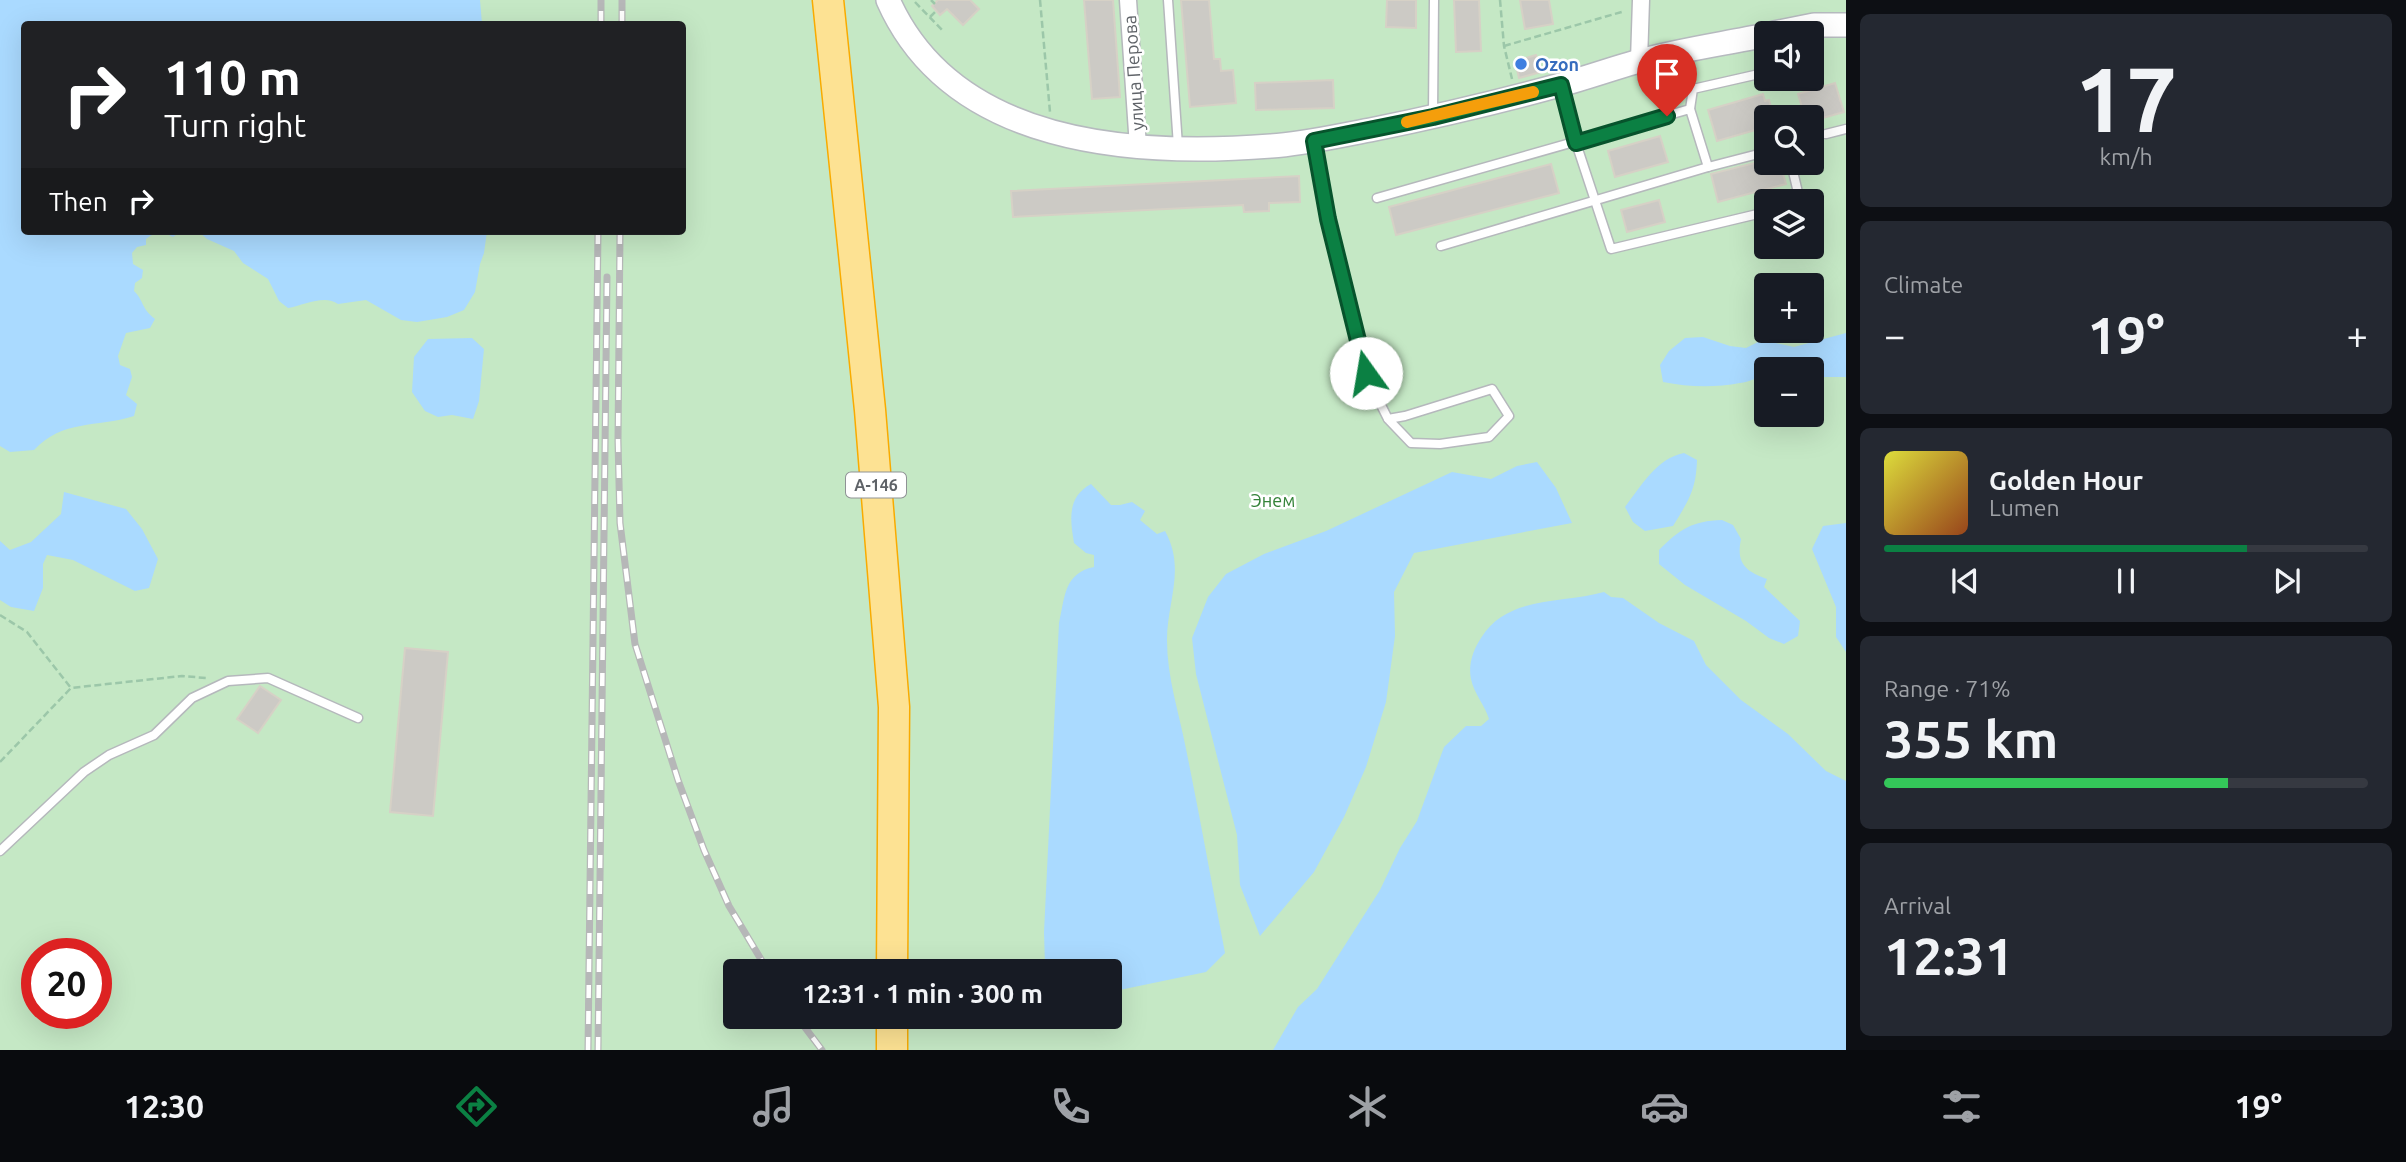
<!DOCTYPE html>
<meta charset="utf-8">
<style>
:root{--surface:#171b24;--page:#242831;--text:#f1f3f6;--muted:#9ea1a6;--line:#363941;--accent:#0b8043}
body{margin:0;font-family:Ubuntu,sans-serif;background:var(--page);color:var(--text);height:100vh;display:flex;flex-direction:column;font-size:26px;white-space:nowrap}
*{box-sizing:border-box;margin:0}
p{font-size:23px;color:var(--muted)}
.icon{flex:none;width:38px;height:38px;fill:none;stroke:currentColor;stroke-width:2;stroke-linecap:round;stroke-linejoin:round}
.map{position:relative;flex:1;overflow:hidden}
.side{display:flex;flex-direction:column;gap:14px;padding:14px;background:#0d0f14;width:560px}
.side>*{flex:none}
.hud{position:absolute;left:21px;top:21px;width:665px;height:214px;border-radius:7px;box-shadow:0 7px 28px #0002;background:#202124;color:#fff;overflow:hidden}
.tools{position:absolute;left:1754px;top:21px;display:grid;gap:14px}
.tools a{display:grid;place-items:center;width:70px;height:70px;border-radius:7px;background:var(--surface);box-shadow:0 7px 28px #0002;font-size:35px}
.speed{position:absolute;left:21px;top:938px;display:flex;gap:14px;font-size:35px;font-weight:700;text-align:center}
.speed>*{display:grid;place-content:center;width:91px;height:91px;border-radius:50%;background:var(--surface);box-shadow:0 7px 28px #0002;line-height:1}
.speed .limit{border:10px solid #d22;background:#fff;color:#111}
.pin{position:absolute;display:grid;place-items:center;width:60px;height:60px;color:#fff;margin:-72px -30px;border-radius:50% 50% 50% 0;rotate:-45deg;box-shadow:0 0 7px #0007}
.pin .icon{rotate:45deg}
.me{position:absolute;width:77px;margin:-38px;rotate:347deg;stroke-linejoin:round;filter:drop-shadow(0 0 5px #0008)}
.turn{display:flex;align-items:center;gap:24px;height:147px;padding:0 28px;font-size:32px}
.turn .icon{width:91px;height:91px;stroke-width:2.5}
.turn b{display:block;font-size:49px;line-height:60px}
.then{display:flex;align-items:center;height:66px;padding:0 28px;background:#0003;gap:14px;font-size:26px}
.big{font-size:52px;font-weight:600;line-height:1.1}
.side .tile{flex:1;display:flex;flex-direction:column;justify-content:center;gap:10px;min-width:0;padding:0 24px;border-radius:10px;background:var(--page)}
.side .dial{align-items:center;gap:0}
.dial b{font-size:91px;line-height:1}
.song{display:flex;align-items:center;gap:21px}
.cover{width:84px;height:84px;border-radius:10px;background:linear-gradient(135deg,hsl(60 70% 55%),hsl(20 70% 35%))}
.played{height:7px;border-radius:4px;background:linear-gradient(90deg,var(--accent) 75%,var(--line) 75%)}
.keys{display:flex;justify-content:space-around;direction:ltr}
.heat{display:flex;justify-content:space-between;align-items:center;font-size:38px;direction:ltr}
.charge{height:10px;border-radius:5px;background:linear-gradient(90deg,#34c759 71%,var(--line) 0)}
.trip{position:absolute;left:723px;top:959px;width:399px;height:70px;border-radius:7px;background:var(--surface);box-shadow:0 7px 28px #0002;font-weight:600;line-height:70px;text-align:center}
.dock{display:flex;height:112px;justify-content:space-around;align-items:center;background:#090b0e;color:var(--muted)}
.dock .icon{width:49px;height:49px}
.dock .current{color:var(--accent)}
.dock b{font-size:32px;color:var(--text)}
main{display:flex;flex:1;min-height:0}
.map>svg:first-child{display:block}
.green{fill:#c5e8c5;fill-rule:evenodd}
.water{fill:#aadaff}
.building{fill:#cccac5;stroke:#d6d1c6;stroke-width:2}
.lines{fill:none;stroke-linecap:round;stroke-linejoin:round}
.lane-casing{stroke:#b5b8bc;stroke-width:11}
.street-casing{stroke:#b5b8bc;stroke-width:19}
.secondary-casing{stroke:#b6babf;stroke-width:26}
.highway-casing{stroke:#f9ab00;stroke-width:33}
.path{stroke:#9cc7a9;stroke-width:2.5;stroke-dasharray:7 3.5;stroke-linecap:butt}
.lane{stroke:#fff;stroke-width:8}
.street{stroke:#fff;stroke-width:16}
.secondary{stroke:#fff;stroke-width:23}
.highway{stroke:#fde293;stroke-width:30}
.rail-casing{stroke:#b6b7b8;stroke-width:7}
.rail{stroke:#fff;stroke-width:4.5;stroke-dasharray:13;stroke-linecap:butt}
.route-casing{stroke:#07532c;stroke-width:18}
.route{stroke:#0b8043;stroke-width:12}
.slow{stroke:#f59e0b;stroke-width:12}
.shop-dot{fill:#3f7fe0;stroke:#fff;stroke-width:2.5}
.labels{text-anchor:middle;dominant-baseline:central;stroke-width:5;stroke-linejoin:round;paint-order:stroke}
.shield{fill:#fff;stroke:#8f9295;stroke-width:2}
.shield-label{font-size:16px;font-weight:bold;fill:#5f6368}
.shop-label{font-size:18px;font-weight:bold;fill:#366cbe;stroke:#fff;text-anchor:start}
.street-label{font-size:18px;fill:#5f6368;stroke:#fff}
.park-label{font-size:18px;fill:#348238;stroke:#fff}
</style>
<main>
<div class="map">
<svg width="1846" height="1050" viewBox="0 0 1846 1050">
<rect width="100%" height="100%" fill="#f1efe8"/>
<path class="green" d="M0,0H1846V1050H0ZM24,24H682V231H24ZM1766,33H1811V79H1766ZM1766,117H1811V163H1766ZM1766,201H1811V247H1766ZM1766,285H1811V331H1766ZM1766,369H1811V415H1766ZM37,954H96V1013H37ZM735,971H1110V1017H735Z"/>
<g class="water">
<path d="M0,0H480L482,24H24V231H181L173,237C162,231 156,231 146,239V245L137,247L132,253L133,264L143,270L142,278L135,283L134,291C144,301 141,308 155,319L150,328L126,333L118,356L120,365L130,369L132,377L126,395L137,404L134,416C96,428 63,419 34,450L10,452L0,446Z"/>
<path d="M198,231H487L484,253L480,264L475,292L464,310L447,317L417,322L401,320L366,300L338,304C325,294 304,305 288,308L279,301L268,279L243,263L234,251L207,239Z"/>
<path d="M1846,333V377H1811V369H1766V377C1755,377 1750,382 1740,383C1714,388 1688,387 1663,382L1660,365L1669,351L1685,338L1703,337L1730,346L1746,348L1762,340L1794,347Z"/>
<polygon points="472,338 484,349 479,401 473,419 452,415 438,417 425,411 412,392 414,357 428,339"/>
<path d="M1684,453L1697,460C1696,490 1689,500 1673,526L1645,531L1633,522L1625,507C1641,486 1657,458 1684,453Z"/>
<polygon points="1537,462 1556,488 1572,523 1414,553 1394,592 1395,636 1386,702 1366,767 1344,817 1314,872 1260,936 1240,885 1237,835 1196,674 1192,638 1208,597 1226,574 1264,554 1326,531 1452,472 1491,479 1517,466"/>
<path d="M1091,484L1111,505H1120L1132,502L1145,511L1140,520L1157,534L1165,531C1186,569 1167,601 1167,640C1167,678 1179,712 1186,749C1200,817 1212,885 1225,953L1206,972L1110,992V971H1048L1045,966L1044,932L1059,623C1065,597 1064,573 1094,567V555L1086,553L1074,543C1070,519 1067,497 1091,484Z"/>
<polygon points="64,492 126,509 142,529 158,559 149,588 135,591 73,560 47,555 43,564 43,588 34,611 11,607 0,600 0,541 10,550 31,542 61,514"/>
<path d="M1722,520L1733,525L1741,539C1736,563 1745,571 1767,579L1764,587L1800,621L1798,636L1784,644L1769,638L1746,621L1685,585L1659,564V550C1680,529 1692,521 1722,520Z"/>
<polygon points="1846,523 1846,652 1836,637 1836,607 1812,549 1823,526"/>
<path d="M1604,592L1611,597L1623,598L1659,623L1694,641L1706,665L1741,700L1788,734L1826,771L1846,781V1050H1273L1298,1007L1317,989L1380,890L1400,848L1417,821L1444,747L1466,726H1481L1489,719C1485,705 1474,694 1471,679C1468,665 1473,650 1481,638C1507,595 1562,604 1604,592Z"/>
</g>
<g class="building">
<polygon points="938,0 970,0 979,9 963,25 947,9 940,15 932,6"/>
<polygon points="1084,0 1113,0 1120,97 1092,99"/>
<polygon points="1181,0 1209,0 1214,59 1220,59 1221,71 1233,70 1236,103 1190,107"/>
<polygon points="1387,0 1416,0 1416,28 1386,27"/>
<polygon points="1454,0 1479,0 1481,51 1456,52"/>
<polygon points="1520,0 1549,0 1553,24 1525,29"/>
<polygon points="1536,55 1541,72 1519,78 1515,61"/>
<polygon points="1333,80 1334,108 1256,110 1255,83"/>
<polygon points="1835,83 1844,112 1819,119 1816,111 1804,114 1798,94"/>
<polygon points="1763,94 1765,101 1769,100 1774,117 1766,117 1766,127 1717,141 1708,110"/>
<polygon points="1660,136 1668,162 1615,177 1608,151"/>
<polygon points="1766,160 1766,163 1780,163 1786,184 1718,202 1711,174"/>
<polygon points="1551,164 1559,193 1396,235 1389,207"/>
<polygon points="1299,176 1300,202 1269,203 1269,211 1244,212 1243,205 1013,217 1011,191"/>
<polygon points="1659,200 1665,222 1627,232 1621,210"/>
<polygon points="405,648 448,652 433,816 390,812"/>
<polygon points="260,686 281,700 258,733 237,719"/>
</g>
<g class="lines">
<defs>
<g id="lane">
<polyline points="1168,0 1178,146"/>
<polyline points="1562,87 1576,143 1611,249 1766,212"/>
<polyline points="1690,109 1693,89 1759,74"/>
<polyline points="1433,113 1434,0"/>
<polyline points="1826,134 1846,129"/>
<polyline points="1314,143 1328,219 1365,373 1388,419 1405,416 1492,389 1509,416 1489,437 1440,444 1411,443 1388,419"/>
<polyline points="1791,163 1800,201"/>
<polyline points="1377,198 1690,109 1708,167"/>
<polyline points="1441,246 1708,167 1766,152"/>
<polyline points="0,851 84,772 109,755 154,735 192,698 228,681 268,678 358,718"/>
</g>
<g id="street">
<polyline points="1128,0 1138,147"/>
<polyline points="1639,61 1641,0"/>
</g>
<g id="secondary">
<path d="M888,0C952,145 1133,157 1271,146C1304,144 1337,136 1370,130C1434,117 1498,102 1560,85C1586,78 1611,69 1636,62C1678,50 1723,44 1766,35"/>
<polyline points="1774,33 1814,25 1846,25"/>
</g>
<g id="highway">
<polyline points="828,0 870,410 894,707 892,971"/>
<polyline points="892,1050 892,1017"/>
</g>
</defs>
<use href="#lane" class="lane-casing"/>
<use href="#street" class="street-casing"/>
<use href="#secondary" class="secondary-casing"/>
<use href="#highway" class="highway-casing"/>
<g class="path">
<polyline points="931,0 935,4"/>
<polyline points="1040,0 1050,112"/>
<polyline points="1500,0 1504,46 1512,79"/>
<polyline points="915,2 944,32"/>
<polyline points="930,17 936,11"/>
<polyline points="1504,46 1625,11"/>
<polyline points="0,615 27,632 71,688"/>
<polyline points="0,762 71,688 182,676 206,678"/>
</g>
<use href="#lane" class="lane"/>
<use href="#street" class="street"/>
<use href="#secondary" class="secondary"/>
<use href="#highway" class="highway"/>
<defs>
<g id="rail">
<polyline points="601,24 601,0"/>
<polyline points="622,24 622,0"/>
<polyline points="620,231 618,441 620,523 635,644 678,780 704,850 729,906 768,971"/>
<polyline points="797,1017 822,1050"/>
<polyline points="588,1050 598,231"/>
<polyline points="598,1050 607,277"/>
</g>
</defs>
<use href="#rail" class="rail-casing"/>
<use href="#rail" class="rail"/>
</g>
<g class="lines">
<defs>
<polyline id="route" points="1366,373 1328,219 1314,141 1433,117 1561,85 1576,143 1667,116"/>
</defs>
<use href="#route" class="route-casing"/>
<use href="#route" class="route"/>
<polyline class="slow" points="1407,122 1533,92"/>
</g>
<circle class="shop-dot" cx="1521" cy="64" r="7"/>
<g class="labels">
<rect class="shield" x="846" y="472.5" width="60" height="25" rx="5"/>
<g class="shield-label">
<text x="876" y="485">А-146</text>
</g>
<g class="shop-label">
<text x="1535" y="64">Ozon</text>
</g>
<g class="street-label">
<text transform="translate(1133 73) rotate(-94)">улица Перова</text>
</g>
<g class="park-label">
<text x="1273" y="500">Энем</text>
</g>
</g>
</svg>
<div class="tools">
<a><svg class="icon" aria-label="sound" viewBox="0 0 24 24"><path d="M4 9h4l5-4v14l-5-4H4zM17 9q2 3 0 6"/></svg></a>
<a><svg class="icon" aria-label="search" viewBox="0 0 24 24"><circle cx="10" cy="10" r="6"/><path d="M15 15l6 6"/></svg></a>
<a><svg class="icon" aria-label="layers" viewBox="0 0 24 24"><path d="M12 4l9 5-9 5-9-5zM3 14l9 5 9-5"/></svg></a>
<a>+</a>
<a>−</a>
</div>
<div class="speed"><div class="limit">20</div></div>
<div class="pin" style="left:1667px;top:116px;background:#d93025"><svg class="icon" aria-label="arrive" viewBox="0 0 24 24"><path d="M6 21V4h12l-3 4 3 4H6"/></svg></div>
<svg class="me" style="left:1366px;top:373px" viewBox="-20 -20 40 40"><circle r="19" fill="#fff"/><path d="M0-13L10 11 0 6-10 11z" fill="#0b8043"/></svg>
<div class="trip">12:31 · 1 min · 300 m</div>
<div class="hud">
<div class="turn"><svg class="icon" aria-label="right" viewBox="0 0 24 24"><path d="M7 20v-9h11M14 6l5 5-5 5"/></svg><div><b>110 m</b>Turn right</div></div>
<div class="then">Then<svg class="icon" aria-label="right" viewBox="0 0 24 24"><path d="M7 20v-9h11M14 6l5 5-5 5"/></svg></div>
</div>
</div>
<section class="side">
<div class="tile dial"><b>17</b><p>km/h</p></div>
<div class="tile"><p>Climate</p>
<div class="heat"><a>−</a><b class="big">19°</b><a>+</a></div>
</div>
<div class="tile">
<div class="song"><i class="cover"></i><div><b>Golden Hour</b><p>Lumen</p></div></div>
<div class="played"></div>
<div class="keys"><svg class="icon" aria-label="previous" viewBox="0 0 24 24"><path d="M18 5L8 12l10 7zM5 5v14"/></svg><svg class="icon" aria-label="pause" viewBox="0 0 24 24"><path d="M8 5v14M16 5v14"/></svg><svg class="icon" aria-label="next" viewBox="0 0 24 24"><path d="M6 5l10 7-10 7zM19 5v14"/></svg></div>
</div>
<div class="tile"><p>Range · 71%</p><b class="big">355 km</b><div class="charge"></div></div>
<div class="tile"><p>Arrival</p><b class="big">12:31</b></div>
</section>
</main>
<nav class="dock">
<b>12:30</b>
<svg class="icon current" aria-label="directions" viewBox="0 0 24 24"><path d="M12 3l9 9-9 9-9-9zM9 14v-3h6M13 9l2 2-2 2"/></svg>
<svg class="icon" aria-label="music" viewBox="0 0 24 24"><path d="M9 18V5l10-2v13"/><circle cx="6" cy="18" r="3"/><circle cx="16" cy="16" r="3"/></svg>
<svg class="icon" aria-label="phone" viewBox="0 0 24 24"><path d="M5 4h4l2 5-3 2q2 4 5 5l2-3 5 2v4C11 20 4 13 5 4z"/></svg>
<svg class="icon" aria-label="climate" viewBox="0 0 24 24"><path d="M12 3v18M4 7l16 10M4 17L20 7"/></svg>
<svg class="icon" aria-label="car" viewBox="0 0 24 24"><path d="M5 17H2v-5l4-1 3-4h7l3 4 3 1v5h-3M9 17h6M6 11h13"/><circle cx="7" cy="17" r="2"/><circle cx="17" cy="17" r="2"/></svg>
<svg class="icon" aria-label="filters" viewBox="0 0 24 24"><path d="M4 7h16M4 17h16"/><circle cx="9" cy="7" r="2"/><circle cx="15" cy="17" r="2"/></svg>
<b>19°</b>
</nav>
